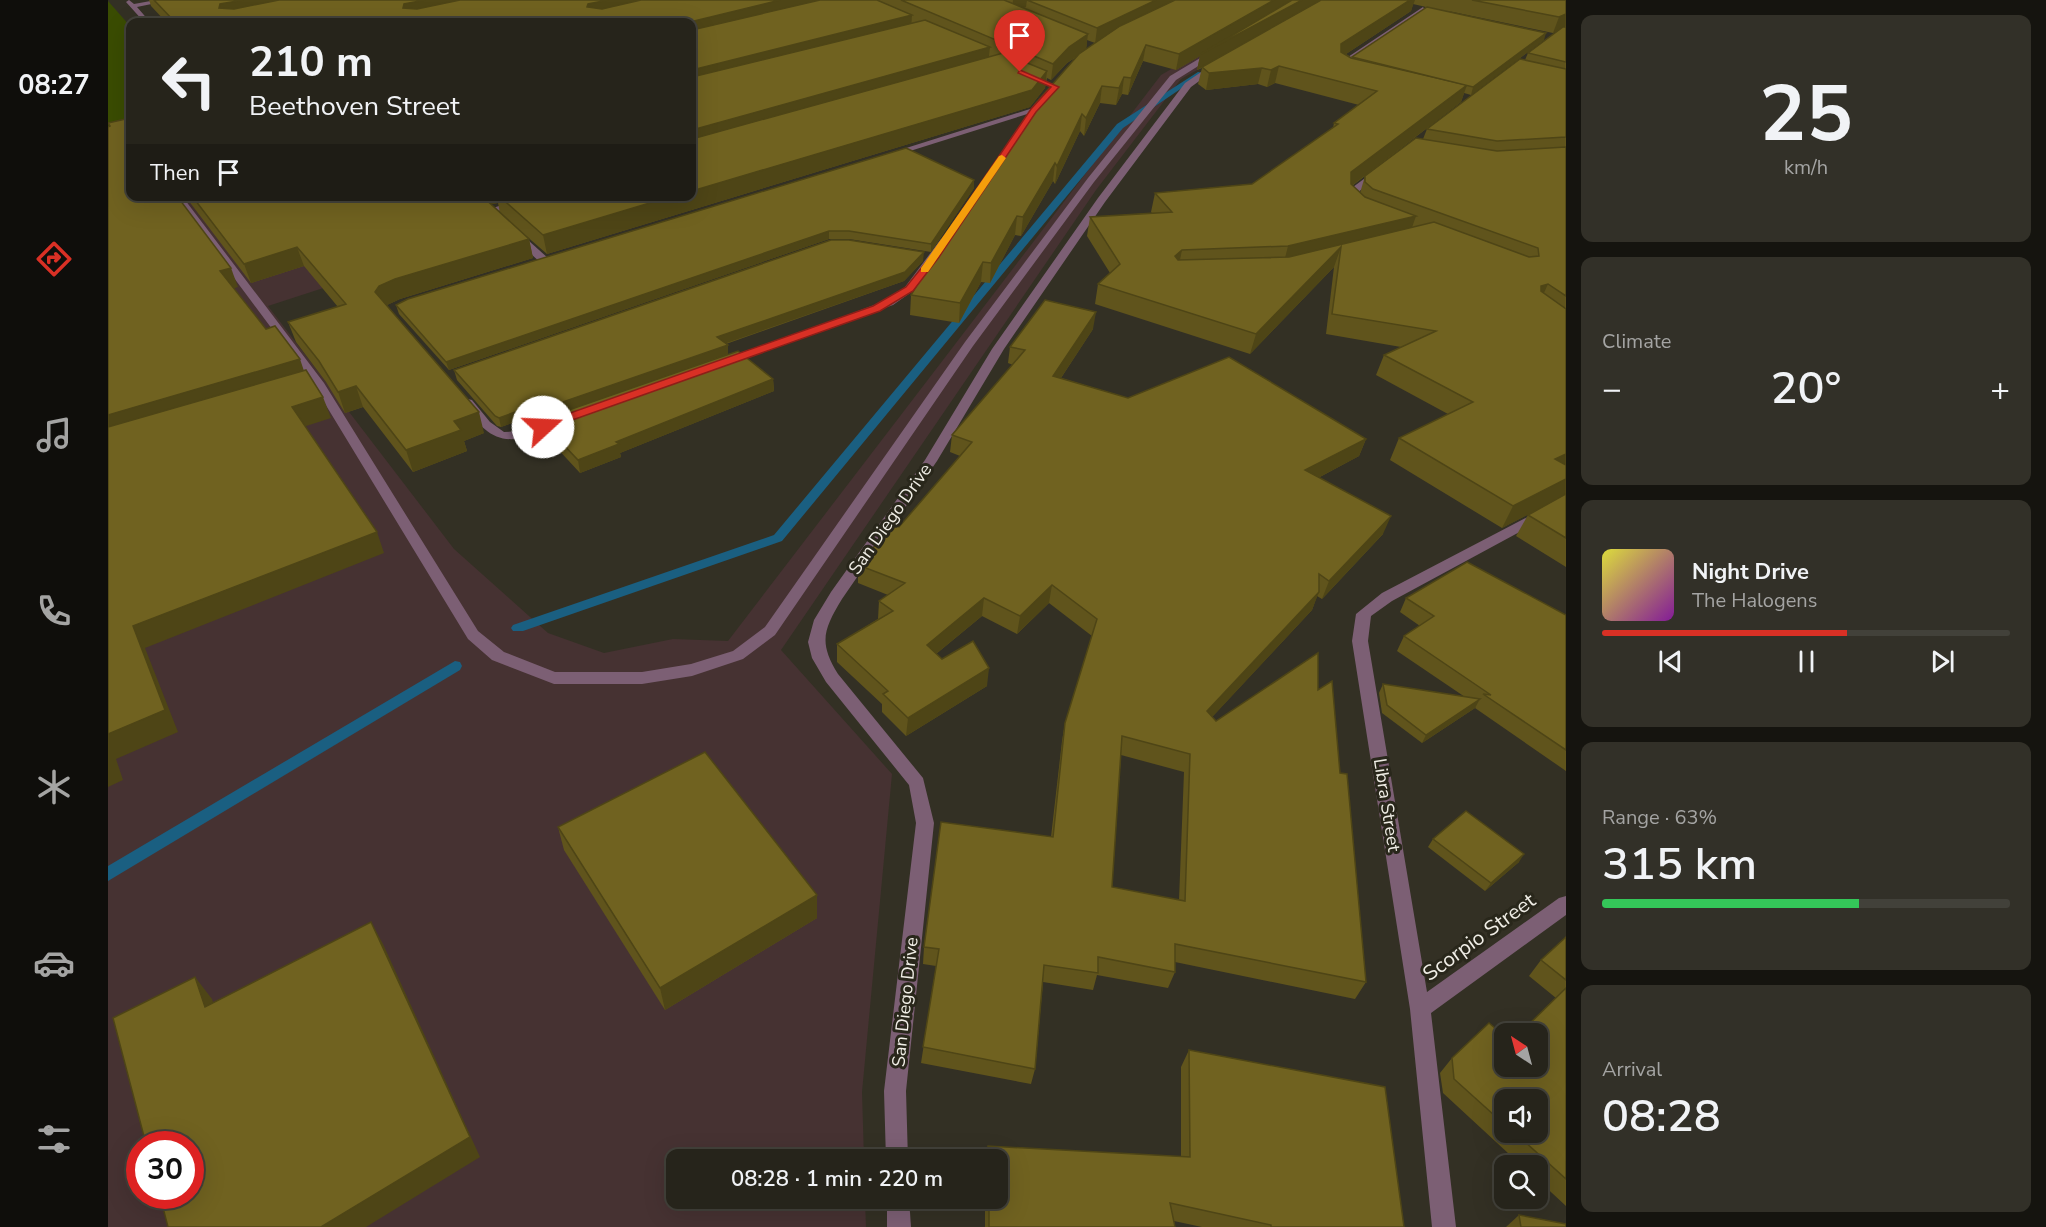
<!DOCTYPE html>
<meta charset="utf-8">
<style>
:root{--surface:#26241b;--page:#323028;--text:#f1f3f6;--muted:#a4a4a3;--line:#42413a;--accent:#d93025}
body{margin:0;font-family:"Nunito Sans",sans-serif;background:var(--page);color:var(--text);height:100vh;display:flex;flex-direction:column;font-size:22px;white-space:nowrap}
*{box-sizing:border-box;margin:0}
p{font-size:20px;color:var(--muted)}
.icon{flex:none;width:33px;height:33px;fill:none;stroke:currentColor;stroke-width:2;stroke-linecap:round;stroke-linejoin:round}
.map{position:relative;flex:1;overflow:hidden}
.sheet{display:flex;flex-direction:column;gap:15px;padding:15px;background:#15140f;width:480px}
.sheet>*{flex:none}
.guide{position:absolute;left:18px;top:18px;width:570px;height:183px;border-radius:12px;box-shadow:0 6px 24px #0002,0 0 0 2px var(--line);background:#26241b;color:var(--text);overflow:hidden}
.needle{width:39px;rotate:324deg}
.fabs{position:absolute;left:1386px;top:1023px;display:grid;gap:12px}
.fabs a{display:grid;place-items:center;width:54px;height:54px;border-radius:12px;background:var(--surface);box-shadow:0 6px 24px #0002,0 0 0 2px var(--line);font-size:30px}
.speed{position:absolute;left:18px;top:1131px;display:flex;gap:12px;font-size:30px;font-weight:700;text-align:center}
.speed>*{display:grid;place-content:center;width:78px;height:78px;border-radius:50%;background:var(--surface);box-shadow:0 6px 24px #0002,0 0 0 2px var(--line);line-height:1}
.speed .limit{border:9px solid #d22;background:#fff;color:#111}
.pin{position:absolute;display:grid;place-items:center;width:51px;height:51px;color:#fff;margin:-62px -26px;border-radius:50% 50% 50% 0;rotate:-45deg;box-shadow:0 0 6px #0007}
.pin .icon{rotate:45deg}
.me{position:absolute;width:66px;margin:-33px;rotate:70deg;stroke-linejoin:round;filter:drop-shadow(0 0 4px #0008)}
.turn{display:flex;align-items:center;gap:21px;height:126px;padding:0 24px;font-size:27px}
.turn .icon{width:78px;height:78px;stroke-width:2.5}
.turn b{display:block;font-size:42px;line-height:51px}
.then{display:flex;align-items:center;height:57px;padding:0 24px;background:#0003;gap:12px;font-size:22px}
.big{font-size:45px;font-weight:600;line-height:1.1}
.sheet .card{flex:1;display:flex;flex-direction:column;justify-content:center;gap:9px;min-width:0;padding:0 21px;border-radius:12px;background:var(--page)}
.sheet .dial{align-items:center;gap:0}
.dial b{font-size:78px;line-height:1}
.song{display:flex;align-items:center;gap:18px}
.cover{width:72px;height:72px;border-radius:9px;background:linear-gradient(135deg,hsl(60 70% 55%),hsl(290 70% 35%))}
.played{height:6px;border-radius:3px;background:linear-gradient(90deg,var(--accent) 60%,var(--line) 60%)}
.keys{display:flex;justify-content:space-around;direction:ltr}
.heat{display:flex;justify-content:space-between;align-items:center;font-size:33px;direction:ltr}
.charge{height:9px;border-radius:4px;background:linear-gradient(90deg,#34c759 63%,var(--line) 0)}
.trip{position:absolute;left:558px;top:1149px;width:342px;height:60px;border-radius:12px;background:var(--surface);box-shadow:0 6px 24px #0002,0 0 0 2px var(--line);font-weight:600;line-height:60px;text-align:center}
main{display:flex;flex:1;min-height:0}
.menu{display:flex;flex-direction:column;width:108px;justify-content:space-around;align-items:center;background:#0f0e0b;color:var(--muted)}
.menu .icon{width:42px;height:42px}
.menu .selected{color:var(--accent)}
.menu b{font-size:27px;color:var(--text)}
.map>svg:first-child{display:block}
.industrial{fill:#463232;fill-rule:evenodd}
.green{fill:#3a4c02}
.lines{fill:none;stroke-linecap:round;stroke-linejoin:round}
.stream{fill:#1a5f81;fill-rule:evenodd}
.minor{fill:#7c5f74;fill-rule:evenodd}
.wall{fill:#60541c;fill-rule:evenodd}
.shaded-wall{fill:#4e4516}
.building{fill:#706220;stroke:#4e4516;stroke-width:1.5;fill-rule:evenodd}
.route{fill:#d93025;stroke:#8d1f18;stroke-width:1.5}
.slow{fill:#f59e0b}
.labels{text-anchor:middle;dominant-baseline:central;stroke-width:6;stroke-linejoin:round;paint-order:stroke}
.street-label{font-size:18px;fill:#f0eee6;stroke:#29271b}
.near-street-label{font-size:21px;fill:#f0eee6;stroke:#29271b}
</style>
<main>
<nav class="menu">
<b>08:27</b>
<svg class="icon selected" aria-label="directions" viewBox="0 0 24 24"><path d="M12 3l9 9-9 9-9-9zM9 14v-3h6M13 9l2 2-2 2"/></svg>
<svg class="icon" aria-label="music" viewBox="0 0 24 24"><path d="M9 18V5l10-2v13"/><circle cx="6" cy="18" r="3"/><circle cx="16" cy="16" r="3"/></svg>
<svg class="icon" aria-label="phone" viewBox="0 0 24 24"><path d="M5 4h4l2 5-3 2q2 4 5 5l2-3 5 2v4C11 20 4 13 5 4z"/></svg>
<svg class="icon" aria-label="climate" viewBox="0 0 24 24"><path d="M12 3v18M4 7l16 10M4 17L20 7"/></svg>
<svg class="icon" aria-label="car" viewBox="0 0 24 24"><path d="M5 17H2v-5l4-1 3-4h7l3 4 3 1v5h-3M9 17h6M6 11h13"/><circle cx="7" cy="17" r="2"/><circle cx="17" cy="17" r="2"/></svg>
<svg class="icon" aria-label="filters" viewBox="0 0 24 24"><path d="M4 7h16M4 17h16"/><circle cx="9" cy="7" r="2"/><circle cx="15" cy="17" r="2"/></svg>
</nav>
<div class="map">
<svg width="1458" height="1227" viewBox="0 0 1458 1227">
<rect width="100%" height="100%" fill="#333024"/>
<path class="industrial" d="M1183,0H1215L1073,79L988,190L673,650L784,774L754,1092L756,1159L568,1160V1198L757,1199L758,1227H0V138L22,196L269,197L326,252L160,306L346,549L440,633L496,653L565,639L620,641L1053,75ZM32,1144H82V1196H32Z"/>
<polygon class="green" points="0,1 22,26 22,131 0,137"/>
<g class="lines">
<g class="stream">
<polygon points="1090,72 1096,73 1015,128 674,541 415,631 405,631 403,628 405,625 666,535 1009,124"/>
<polygon points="347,661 352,662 354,666 352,670 0,881 0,866"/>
</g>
<g class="minor">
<polygon points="48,0 63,0 29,7 42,22 36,22 18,2 21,0 26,4"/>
<polygon points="1315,7 1317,10 1237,67 1231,67 1231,63"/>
<polygon points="1104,51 1111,53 1068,80 986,182 865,346 667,635 635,659 584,676 534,684 446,684 384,660 360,639 205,384 65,196 74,196 216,383 370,631 396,652 447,672 534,672 583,664 625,651 657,627 857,342 980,178 1062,76"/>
<path d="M1105,64L1112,66L1083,87L997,202L896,349L829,461L734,599C716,629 710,642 730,674L815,778L826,823L798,1091L800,1160H778L776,1091L808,823L801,785L718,682L704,658L700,642L706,620L723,592L817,460L884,349L990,198L1077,83Z"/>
<polygon points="922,109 929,111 783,157 776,155"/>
<polygon points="1268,170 1276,172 1249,193 1250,207 1241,205 1241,190"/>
<polygon points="420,196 436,196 381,214 376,211"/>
<polygon points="403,232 411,232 441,259 441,263 433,263 403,236"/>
<polygon points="837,238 842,241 805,291 785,305 622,364 618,366 612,362 777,301 797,287 833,239"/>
<path d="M360,399L364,400L382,422L396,432L414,431L451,417L457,421C451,427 440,430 432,433C391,448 378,435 354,403Z"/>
<polygon points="1458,497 1458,507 1284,601 1263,616 1260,641 1319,992 1451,898 1458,896 1458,915 1323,1013 1348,1227 1324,1227 1302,1009 1244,641 1248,614 1274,593"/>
<polygon points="779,1198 801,1198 803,1227 779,1227"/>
</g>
</g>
<g class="wall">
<path d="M41,0H1458V567L1408,536L1420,515L1423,513L1394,528L1282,460L1291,438L1340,414L1268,375L1276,355L1293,347L1218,334L1226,267L1142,354L987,304L990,284L1002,273L979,236L982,217L1044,213L1043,212L1047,193L1144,184L1225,128L1226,123L1251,105L1167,83L1159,87L1150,84L1098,90L1090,84L1094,68L1089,70L1092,56L1068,70L1035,61L1020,95L1014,94L1008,105L992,103L976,136L972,131L947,184L945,181L913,236L907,235L882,283L873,282L851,323L802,315L803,295L970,56L959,63L943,80L939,78L937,88L922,107L439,254L401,221L421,239L425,258L292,299L279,305L376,433L356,441L359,451L305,472L255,407L237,413L218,382L188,342L180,322L230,307L196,266L143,283L77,196H374L392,213L390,203L384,204L375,196H584V22H58L43,6ZM1305,4L1318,7L1244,57V58L1238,54L1303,11ZM1340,11L1445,33L1451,30L1420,53L1417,60L1319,129L1315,139L1257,176L1252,193L1244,186L1353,102L1356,93L1363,95L1436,40ZM979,40L987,43L978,50Z"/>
<polygon points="866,188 823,252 741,239 721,239 341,370 291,314 288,305"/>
<polygon points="815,261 796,281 618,344 620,354 665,379 666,391 512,453 513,457 472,473 435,433 432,420 425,423 420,417 393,427 389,426 349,380 346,370"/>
<path d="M985,329L953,378L1020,398L1258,439L1251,456L1210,478L1275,534L1214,599L1209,596L1204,610L1104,717L1108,721L1210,690L1232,773L1258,982L1247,999L1067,962V972L1060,988L989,975L985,990L935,982L927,1069L923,1084L813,1063L828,966L815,964L816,947L943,837L954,741L957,723L984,636L941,603L909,634L874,616L828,654L834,659L879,686L798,736L774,712V704L729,662V644L770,619L771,601L780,595L750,583V565L791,527L852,456L842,452L844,435L905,365L900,363L902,347ZM1013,755L1076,772L1071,900L1004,887Z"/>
<polygon points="1298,598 1458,615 1458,771 1367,708 1369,705 1367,708 1314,743 1274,713 1271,693 1275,684 1357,697 1289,651 1296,636 1312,626 1292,612"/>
<polygon points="450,827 709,895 709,918 557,1010 456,850"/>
<polygon points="1325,839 1411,862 1377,891 1320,847"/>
<path d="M1458,937V1206L1430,1180V1166H1414L1335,1093L1332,1073L1344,1058L1396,1066L1448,998L1421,976L1433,960ZM1396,1100L1430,1132H1396Z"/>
<polygon points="1081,1050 1296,1227 1094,1227 1066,1221 1067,1227 877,1227 877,1198 890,1198 890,1160 877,1160 880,1146 1073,1157 1073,1067"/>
<polygon points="1411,1215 1458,1227 1398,1227"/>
</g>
<g class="shaded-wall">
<polygon points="135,0 216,0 118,20 111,8 112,4"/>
<polygon points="317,0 393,0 300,20 295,8 296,4"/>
<polygon points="500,0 568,0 481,22 479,7 480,4"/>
<polygon points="672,0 733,0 584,38 584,22 582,22"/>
<polygon points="905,0 949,0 919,0 918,7 904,11"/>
<polygon points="1048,0 1077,0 987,44 989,28"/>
<polygon points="1166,0 1218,0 1089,70 1092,56 1068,70 1071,54"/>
<polygon points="1302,0 1307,0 1303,11 1229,60 1233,44"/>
<polygon points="1458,14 1458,26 1445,33 1451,17"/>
<polygon points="804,15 803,30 584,87 584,70"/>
<polygon points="1438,33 1436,40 1363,95 1365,87"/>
<polygon points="980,34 978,50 959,63 943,80 945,64 961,47"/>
<polygon points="1038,45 1035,61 1020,95 1023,78"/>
<polygon points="882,47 880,64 584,148 584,130"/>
<polygon points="1171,66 1167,83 1159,87 1163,70"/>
<polygon points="1154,68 1150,84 1098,90 1101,73"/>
<polygon points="939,71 937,88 922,107 439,254 435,235 565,196 584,196 584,191"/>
<polygon points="1016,77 1014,94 1008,105 1011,88"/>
<polygon points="1359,85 1353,102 1238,190 1243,172"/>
<polygon points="994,86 992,103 976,136 978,118"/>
<polygon points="974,114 972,131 947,184 949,166"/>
<polygon points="947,163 945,181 913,236 915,217"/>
<polygon points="866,180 866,188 823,252 823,244"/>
<polygon points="382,196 389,196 390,203 384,204"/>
<polygon points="909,216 907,235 882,283 883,263"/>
<polygon points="1308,216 1301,236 1233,247 1226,267 1142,354 1148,334 1175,266 1180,246"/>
<polygon points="721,231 721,239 341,370 338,362"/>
<polygon points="421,239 425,258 292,299 277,306 267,292 271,286 287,279"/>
<polygon points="189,247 196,266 143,283 136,264"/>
<polygon points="1074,250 1070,270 1067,256"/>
<polygon points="816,252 815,261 796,281 610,346 609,337"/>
<polygon points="875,262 873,282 851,323 852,303"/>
<polygon points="123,268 130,287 119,291 112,271"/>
<polygon points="1440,284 1431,304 1433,286"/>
<polygon points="988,312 985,329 943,393 945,376"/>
<polygon points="620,345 620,354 425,423 423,413"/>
<polygon points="192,359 199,380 0,440 0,415"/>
<polygon points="665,379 666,391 512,453 513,457 472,473 470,460 508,442"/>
<polygon points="248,386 255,407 237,413 230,392"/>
<polygon points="215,397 223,418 192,428 184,407"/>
<polygon points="418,408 420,417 393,427 391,418"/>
<polygon points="371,412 376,433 356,441 359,451 305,472 298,450 346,421"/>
<polygon points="1258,439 1251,456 1191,488 1197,470"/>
<polygon points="1458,454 1458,470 1447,459"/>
<polygon points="1458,479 1458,495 1394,528 1405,506"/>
<polygon points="1283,516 1275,534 1214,599 1221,581"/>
<polygon points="269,532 276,553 37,648 70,732 8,759 15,780 0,787 0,734 25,626"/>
<polygon points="944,585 941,603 909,634 912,616"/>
<polygon points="1211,592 1204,610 1093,729 1099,711"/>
<polygon points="876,598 874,616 817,663 819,645"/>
<polygon points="881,668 879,686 798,736 800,718"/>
<polygon points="1372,699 1367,708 1314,743 1318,735"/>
<polygon points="1416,854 1411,862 1377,891 1383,883"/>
<polygon points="709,895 709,918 557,1010 552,988"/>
<polygon points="263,922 275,944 372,1157 258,1227 213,1227"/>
<polygon points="87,977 104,999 113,1028 97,1007"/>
</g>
<g class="building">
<polygon points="46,0 135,0 112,4 111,8 126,9 171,0 317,0 296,4 295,8 309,9 352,0 500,0 480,4 479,7 494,9 533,0 672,0 582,22 67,22"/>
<polygon points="712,0 769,0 804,15 584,70 584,30"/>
<polygon points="793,0 896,0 980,34 961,47 945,64"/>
<polygon points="919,0 1048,0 989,28"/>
<polygon points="1067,0 1166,0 1071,54 1038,45 1023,78 1016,77 1011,88 994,86 978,118 974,114 949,166 947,163 915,217 909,216 883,263 875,262 852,303 803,295 831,249 827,251 927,104 971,54 1012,26"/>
<polygon points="1184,0 1194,0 1093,54"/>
<polygon points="1213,0 1302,0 1233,44 1233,52 1243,58 1359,85 1243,172 1243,184 1257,197 1308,216 1180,246 1074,250 1067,256 1070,260 1181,257 1326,222 1421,257 1431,256 1430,248 1265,189 1257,182 1257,176 1308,138 1389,151 1458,147 1458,296 1440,284 1433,286 1433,291 1458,309 1458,454 1447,459 1458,465 1458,479 1405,506 1291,438 1365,402 1276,355 1328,331 1224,314 1233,247 1148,334 990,284 1012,264 982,217 1064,212 1047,193 1144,184 1230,124 1226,123 1269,91 1171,66 1163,70 1154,68 1101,73 1094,67"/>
<polygon points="1364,0 1458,0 1458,14 1451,17"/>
<polygon points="1319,7 1438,33 1365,87 1244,57"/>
<polygon points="817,20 882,47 584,130 584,77"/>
<polygon points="1455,27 1458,27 1458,62 1420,53"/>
<polygon points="895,53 939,71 924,90 584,191 584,139"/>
<polygon points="1412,59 1458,69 1458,137 1389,141 1319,129"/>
<polygon points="22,118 22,196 69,196 123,268 112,271 158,329 167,326 192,359 0,415 0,127 2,126 0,123"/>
<polygon points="798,148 866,180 823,244 741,231 721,231 338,362 288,305 300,299"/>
<polygon points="84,196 374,196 421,239 287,279 271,286 267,292 371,412 346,421 353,430 298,450 248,386 230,392 211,361 180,322 238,304 189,247 136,264"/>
<polygon points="391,196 565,196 435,235"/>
<polygon points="723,240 741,240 816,252 797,272 609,337 620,345 423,413 418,408 391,418 387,416 346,370"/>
<path d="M937,300L988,312L945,376L1020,398L1121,357L1258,439L1197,470L1283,516L1221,581L1211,574V592L1099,711L1108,721L1210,653V690L1224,681L1232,773L1239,774L1258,982L1067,944V972L990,957V973L936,965L927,1069L815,1047L831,949L816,947L833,822L945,837L957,723L989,619L944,585L912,616L876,598L819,645L834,659L865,641L881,668L800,718L775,694L780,691L729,644L785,611L771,601L797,583L750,565L785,525L791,527L864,442L844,435L917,350L902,347ZM1014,736L1082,754L1077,901L1004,887Z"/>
<polygon points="630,351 665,379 508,442 511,444 470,460 432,420"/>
<polygon points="198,370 215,397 184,407 269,532 25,626 57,710 0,734 0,427"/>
<polygon points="1458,494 1458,538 1420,515"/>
<polygon points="1359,562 1458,615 1458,750 1375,694 1383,695 1296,636 1326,616 1298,598"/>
<polygon points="1275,684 1372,699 1318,735 1279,705"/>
<polygon points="597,752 709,895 552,988 450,827"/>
<polygon points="1358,811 1416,854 1383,883 1325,839"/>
<polygon points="263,922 362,1137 213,1227 60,1227 52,1196 82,1196 82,1144 38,1144 5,1018 87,977 97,1007"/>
<polygon points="1458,937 1458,980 1433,960"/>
<polygon points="1458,988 1458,1179 1406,1132 1430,1132 1430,1100 1396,1100 1396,1124 1346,1079 1344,1058 1381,1023 1396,1036 1396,1066 1430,1066 1430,1034 1411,1034"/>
<polygon points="1081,1050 1277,1087 1296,1227 1163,1227 1163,1225 1062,1203 1067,1227 881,1227 881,1198 890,1198 890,1160 880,1160 880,1146 1082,1157"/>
<polygon points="1411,1215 1458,1224 1458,1227 1413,1227"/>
</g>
<polygon class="route" points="912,70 951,87 928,112 831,257 805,291 772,311 439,429 431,429 431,424 765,306 798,287 823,256 923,109 943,87 910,73"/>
<polygon class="slow" points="894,155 898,158 820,272 813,272 813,268 891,156"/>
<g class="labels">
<g class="street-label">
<text transform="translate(782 519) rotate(-55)">San Diego Drive</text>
<text transform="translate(1279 805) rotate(81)">Libra Street</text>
<text transform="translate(797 1002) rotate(-84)">San Diego Drive</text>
</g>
<g class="near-street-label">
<text transform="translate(1371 937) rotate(-36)">Scorpio Street</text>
</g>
</g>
</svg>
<div class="fabs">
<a><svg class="needle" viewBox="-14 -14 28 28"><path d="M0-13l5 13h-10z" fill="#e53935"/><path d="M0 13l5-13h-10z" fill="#a4a4a3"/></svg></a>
<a><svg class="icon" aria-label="sound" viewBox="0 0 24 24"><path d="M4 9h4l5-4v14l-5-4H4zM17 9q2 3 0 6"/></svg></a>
<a><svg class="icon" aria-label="search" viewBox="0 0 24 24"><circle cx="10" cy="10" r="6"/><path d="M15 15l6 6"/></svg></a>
</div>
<div class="speed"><div class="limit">30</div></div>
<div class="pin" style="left:912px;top:72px;background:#d93025"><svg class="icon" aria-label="arrive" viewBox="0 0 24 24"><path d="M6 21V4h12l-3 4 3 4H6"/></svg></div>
<svg class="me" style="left:435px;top:427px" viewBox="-20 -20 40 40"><circle r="19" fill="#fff"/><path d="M0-13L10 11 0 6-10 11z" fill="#d93025"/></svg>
<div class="trip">08:28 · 1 min · 220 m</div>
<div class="guide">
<div class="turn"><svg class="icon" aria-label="left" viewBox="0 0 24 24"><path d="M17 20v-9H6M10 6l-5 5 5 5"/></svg><div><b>210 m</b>Beethoven Street</div></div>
<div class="then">Then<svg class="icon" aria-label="arrive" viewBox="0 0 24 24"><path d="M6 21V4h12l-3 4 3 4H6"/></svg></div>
</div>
</div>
<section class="sheet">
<div class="card dial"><b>25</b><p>km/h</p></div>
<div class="card"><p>Climate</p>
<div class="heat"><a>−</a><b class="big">20°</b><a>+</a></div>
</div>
<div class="card">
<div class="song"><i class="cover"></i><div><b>Night Drive</b><p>The Halogens</p></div></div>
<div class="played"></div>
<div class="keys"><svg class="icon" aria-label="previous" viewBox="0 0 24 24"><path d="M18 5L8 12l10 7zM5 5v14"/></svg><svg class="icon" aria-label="pause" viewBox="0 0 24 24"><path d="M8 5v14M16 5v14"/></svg><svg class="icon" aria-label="next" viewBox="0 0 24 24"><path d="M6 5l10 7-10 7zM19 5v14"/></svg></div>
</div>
<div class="card"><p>Range · 63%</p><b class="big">315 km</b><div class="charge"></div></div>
<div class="card"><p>Arrival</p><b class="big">08:28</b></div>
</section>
</main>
